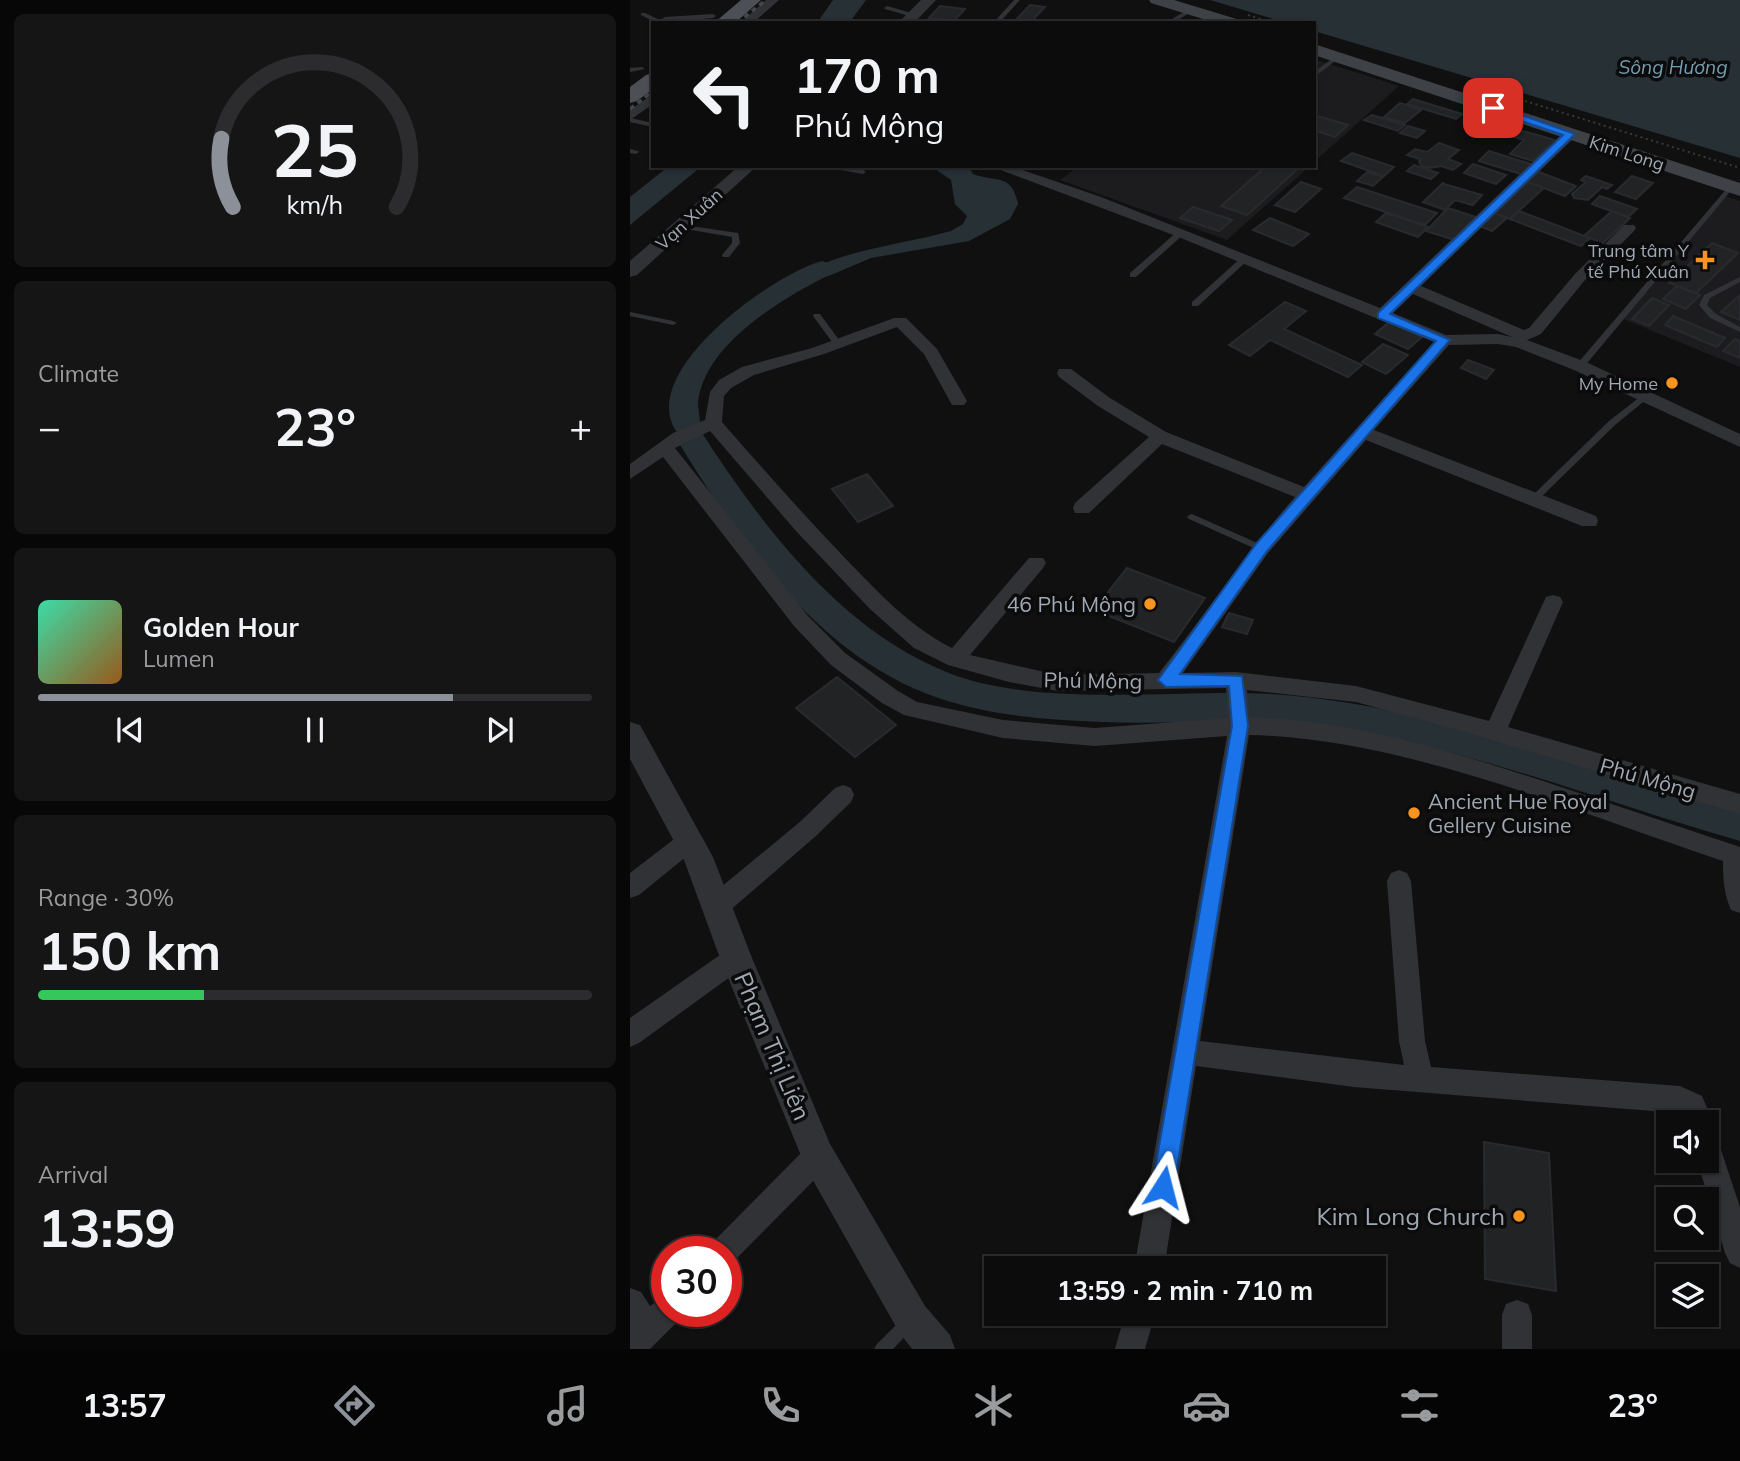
<!DOCTYPE html>
<meta charset="utf-8">
<style>
:root{--surface:#0c0c0d;--page:#151516;--text:#f1f3f6;--muted:#9a9b9d;--line:#2c2c2e;--accent:#8c9099}
body{margin:0;font-family:Mulish,sans-serif;background:var(--page);color:var(--text);height:100vh;display:flex;flex-direction:column;font-size:26px;white-space:nowrap}
*{box-sizing:border-box;margin:0}
p{font-size:23px;color:var(--muted)}
.icon{flex:none;width:38px;height:38px;fill:none;stroke:currentColor;stroke-width:2;stroke-linecap:round;stroke-linejoin:round}
.map{position:relative;flex:1;overflow:hidden}
.drawer{display:flex;flex-direction:column;gap:14px;padding:14px;background:#070707;width:630px}
.drawer>*{flex:none}
.banner{position:absolute;left:21px;top:21px;width:665px;height:147px;border-radius:0px;box-shadow:0 2px 5px #0004,0 0 0 2px var(--line);background:#0c0c0d;color:var(--text);overflow:hidden}
.tools{position:absolute;left:1026px;top:1110px;display:grid;gap:14px}
.tools a{display:grid;place-items:center;width:63px;height:63px;border-radius:0px;background:var(--surface);box-shadow:0 2px 5px #0004,0 0 0 2px var(--line);font-size:35px}
.speed{position:absolute;left:21px;top:1236px;display:flex;gap:14px;font-size:35px;font-weight:700;text-align:center}
.speed>*{display:grid;place-content:center;width:91px;height:91px;border-radius:50%;background:var(--surface);box-shadow:0 2px 5px #0004,0 0 0 2px var(--line);line-height:1}
.speed .limit{border:10px solid #d22;background:#fff;color:#111}
.pin{position:absolute;display:grid;place-items:center;width:60px;height:60px;color:#fff;margin:-30px;border-radius:14px;box-shadow:0 4px 10px #0006}
.me{position:absolute;width:77px;margin:-38px;rotate:9deg;stroke-linejoin:round;filter:drop-shadow(0 0 5px #0008)}
.turn{display:flex;align-items:center;gap:24px;height:147px;padding:0 28px;font-size:32px}
.turn .icon{width:91px;height:91px;stroke-width:2.5}
.turn b{display:block;font-size:49px;line-height:60px}
.big{font-size:52px;font-weight:700;line-height:1.1}
.drawer .tile{flex:1;display:flex;flex-direction:column;justify-content:center;gap:10px;min-width:0;padding:0 24px;border-radius:10px;background:var(--page)}
.drawer .dial{align-items:center;gap:0}
.dial svg{height:182px;overflow:visible;fill:none;stroke:var(--line);stroke-width:7;stroke-linecap:round;text-anchor:middle}
.dial text{fill:var(--text);stroke:none}
.song{display:flex;align-items:center;gap:21px}
.cover{width:84px;height:84px;border-radius:10px;background:linear-gradient(135deg,hsl(160 70% 55%),hsl(30 70% 35%))}
.played{height:7px;border-radius:4px;background:linear-gradient(90deg,var(--accent) 75%,var(--line) 75%)}
.keys{display:flex;justify-content:space-around;direction:ltr}
.heat{display:flex;justify-content:space-between;align-items:center;font-size:38px;direction:ltr}
.charge{height:10px;border-radius:5px;background:linear-gradient(90deg,#34c759 30%,var(--line) 0)}
.trip{position:absolute;left:354px;top:1256px;width:402px;height:70px;border-radius:0px;background:var(--surface);box-shadow:0 2px 5px #0004,0 0 0 2px var(--line);font-weight:700;line-height:70px;text-align:center}
.dock{display:flex;height:112px;justify-content:space-around;align-items:center;background:#050505;color:var(--muted)}
.dock .icon{width:49px;height:49px}
.dock .active{color:var(--accent)}
.dock b{font-size:32px;color:var(--text)}
main{display:flex;flex:1;min-height:0}
.map>svg:first-child{display:block}
.built{fill:#1c1c1e}
.water{fill:#263035}
.lines{fill:none;stroke-linecap:round;stroke-linejoin:round}
.river{fill:#263035;fill-rule:evenodd}
.building{fill:#222325;stroke:#292a2d;stroke-width:2}
.path{stroke:#36393d;stroke-width:2;stroke-dasharray:2 3.5;stroke-linecap:butt}
.service{fill:#303236;fill-rule:evenodd}
.minor{fill:#303236;fill-rule:evenodd}
.tertiary{fill:#303236;fill-rule:evenodd}
.secondary{fill:#3e4146;fill-rule:evenodd}
.primary{fill:#4c4f55;fill-rule:evenodd}
.rail{stroke:#43464b;stroke-width:3.5;stroke-dasharray:5 4.5;stroke-linecap:butt}
.route{fill:#1a73e8;stroke:#114b97;stroke-width:2}
.poi-dot{fill:#f99320;stroke:#0b0b0c;stroke-width:2.5}
.labels{text-anchor:middle;dominant-baseline:central;stroke-width:7;stroke-linejoin:round;paint-order:stroke}
.far-street-label{font-size:18px;fill:#a0a8b3;stroke:#0b0b0c}
.far-poi-label{font-size:18px;fill:#a0a8b3;stroke:#0b0b0c;text-anchor:end}
.far-water-label{font-size:19px;font-style:italic;fill:#759cb0;stroke:#0b0b0c}
.poi-label{font-size:21px;fill:#a0a8b3;stroke:#0b0b0c;text-anchor:end}
.street-label{font-size:21px;fill:#a0a8b3;stroke:#0b0b0c}
.near-street-label{font-size:24px;fill:#a0a8b3;stroke:#0b0b0c}
.near-poi-label{font-size:24px;fill:#a0a8b3;stroke:#0b0b0c;text-anchor:end}
</style>
<main>
<section class="drawer">
<div class="tile dial"><svg viewBox="0 0 100 80">
<path d="M14 69A42 42 0 1 1 86 69"/>
<path d="M14 69A42 42 0 0 1 9 39" stroke="#8c9099"/>
<text x="50" y="56" font-size="32" font-weight="700">25</text>
<text x="50" y="72" font-size="11">km/h</text>
</svg></div>
<div class="tile"><p>Climate</p>
<div class="heat"><a>−</a><b class="big">23°</b><a>+</a></div>
</div>
<div class="tile">
<div class="song"><i class="cover"></i><div><b>Golden Hour</b><p>Lumen</p></div></div>
<div class="played"></div>
<div class="keys"><svg class="icon" aria-label="previous" viewBox="0 0 24 24"><path d="M18 5L8 12l10 7zM5 5v14"/></svg><svg class="icon" aria-label="pause" viewBox="0 0 24 24"><path d="M8 5v14M16 5v14"/></svg><svg class="icon" aria-label="next" viewBox="0 0 24 24"><path d="M6 5l10 7-10 7zM19 5v14"/></svg></div>
</div>
<div class="tile"><p>Range · 30%</p><b class="big">150 km</b><div class="charge"></div></div>
<div class="tile"><p>Arrival</p><b class="big">13:59</b></div>
</section>
<div class="map">
<svg width="1110" height="1349" viewBox="0 0 1110 1349">
<rect width="100%" height="100%" fill="#101011"/>
<g class="built">
<polygon points="684,59 769,86 684,162"/>
<polygon points="449,166 680,166 597,240 430,180"/>
<polygon points="1095,196 1110,201 1110,367 991,318"/>
</g>
<g class="water">
<polygon points="203,0 236,0 219,23 187,23"/>
<polygon points="580,0 1110,0 1110,158 684,31 684,23 657,23"/>
<polygon points="39,166 72,166 0,225 0,197"/>
<path d="M301,166H338L343,174C366,183 381,172 388,204L380,219L339,241L241,258L201,275L151,289C195,250 265,247 321,231L333,224L337,216L325,204L321,180Z"/>
</g>
<g class="lines">
<path class="river" d="M192,261L201,264L205,269L201,274C153,298 75,343 68,402C68,409 70,417 70,424L64,431L72,433C133,527 211,631 319,673C400,705 525,692 613,693C677,694 739,705 801,719L1110,807V841C972,802 836,746 694,727C620,717 546,725 472,722C412,720 351,715 295,693C184,649 107,538 47,440L54,433L46,431C7,371 143,274 192,261Z"/>
</g>
<g class="building">
<polygon points="400,5 415,7 400,23 383,23"/>
<polygon points="310,6 335,9 324,21 299,18"/>
<polygon points="783,99 832,114 826,119 777,104"/>
<polygon points="770,103 791,110 775,123 754,117"/>
<polygon points="684,115 718,125 705,137 684,130"/>
<polygon points="742,115 775,125 768,131 734,120"/>
<polygon points="778,126 795,131 787,138 770,133"/>
<polygon points="874,126 911,136 924,140 903,161 880,154 894,140 868,132"/>
<polygon points="809,143 829,150 818,159 831,164 823,170 811,166 800,168 792,166 789,162 790,159 777,155 785,149 797,152"/>
<polygon points="859,151 901,164 891,174 849,161"/>
<polygon points="722,153 764,167 754,176 711,161"/>
<polygon points="843,164 876,175 866,184 834,173"/>
<polygon points="784,165 808,173 801,179 777,171"/>
<polygon points="636,166 671,166 617,215 591,206"/>
<polygon points="737,172 753,177 743,186 727,181"/>
<polygon points="909,172 946,186 935,196 897,182"/>
<polygon points="956,176 982,185 977,189 972,187 958,200 944,198 942,194 956,182 951,180"/>
<polygon points="1002,176 1023,183 1006,199 985,192"/>
<polygon points="671,182 691,189 665,212 645,205"/>
<polygon points="897,182 914,188 880,219 862,212"/>
<polygon points="813,183 814,184 852,195 843,205 825,200 815,210 793,202"/>
<polygon points="727,187 807,213 795,225 714,198"/>
<polygon points="970,196 1007,209 998,217 962,204"/>
<polygon points="563,207 602,220 589,231 550,218"/>
<polygon points="818,208 846,217 825,240 796,231"/>
<polygon points="889,211 960,238 951,246 880,219"/>
<polygon points="982,211 1000,218 973,243 954,236"/>
<polygon points="862,212 877,218 862,231 847,225"/>
<polygon points="756,213 798,227 788,237 746,222"/>
<polygon points="640,218 679,234 663,246 623,230"/>
<polygon points="1082,243 1108,253 1066,293 1039,283"/>
<polygon points="1047,286 1070,295 1056,309 1033,299"/>
<polygon points="1110,295 1110,320 1091,312"/>
<polygon points="1022,298 1039,305 1019,326 1002,319"/>
<polygon points="655,302 676,311 654,329 732,365 718,377 640,340 620,356 599,345"/>
<polygon points="1043,316 1095,338 1087,347 1035,325"/>
<polygon points="759,322 792,337 778,349 745,334"/>
<polygon points="1105,339 1110,341 1110,358 1093,351"/>
<polygon points="753,344 778,355 756,374 732,362"/>
<polygon points="838,360 864,370 856,379 831,368"/>
<polygon points="237,474 263,506 228,522 202,489"/>
<polygon points="497,568 575,598 544,642 464,610"/>
<polygon points="599,613 623,620 617,634 592,627"/>
<polygon points="207,677 266,725 225,757 166,708"/>
<polygon points="854,1142 919,1153 926,1291 855,1279"/>
</g>
<g class="lines">
<g class="path">
<polyline points="618,15 643,23"/>
<polyline points="895,101 1110,168"/>
</g>
<g class="service">
<polygon points="384,0 390,0 369,23 363,23"/>
<polygon points="257,6 285,14 286,15 283,17 255,9 254,8"/>
<polygon points="559,9 564,10 543,23 535,23"/>
<polygon points="11,13 15,13 30,20 35,17 83,14 86,16 83,18 27,23 11,15"/>
<polygon points="707,55 712,56 684,77 684,72"/>
<polygon points="0,68 12,67 15,69 0,72"/>
<polygon points="0,118 23,123 23,127 0,122"/>
<polygon points="0,149 8,151 9,152 6,154 0,153"/>
<polygon points="187,166 206,166 233,170 236,172 233,174"/>
<polygon points="1099,186 1104,187 953,368 947,368 947,364"/>
<polygon points="47,224 108,233 110,243 99,257 93,257 92,255 102,243 102,237 50,228 47,228"/>
<polygon points="548,231 555,233 506,277 500,277 500,273"/>
<polygon points="612,257 619,259 568,306 562,306 562,302"/>
<polygon points="1110,277 1110,282 1080,298 1077,305 1086,314 1110,327 1110,332 1080,318 1069,305 1074,295"/>
<polygon points="0,312 43,321 47,323 43,325 0,316"/>
<polygon points="184,314 190,314 212,344 211,346 205,346 183,316"/>
<polygon points="1015,393 1019,396 1018,398 985,425 907,501 901,501 899,499 901,497 979,421"/>
<polygon points="562,514 634,546 636,548 631,551 628,550 559,519 557,517 559,515"/>
<polygon points="277,1316 282,1319 285,1324 282,1329 263,1349 244,1349 247,1344 272,1319"/>
</g>
<g class="minor">
<polygon points="136,0 149,0 123,23 110,23"/>
<polygon points="23,94 23,104 0,120 0,110"/>
<path d="M940,130L945,131V137L791,286L894,330L899,328L945,274L994,225H1004L1006,228L1004,231L955,280L911,334L897,340L956,362L1110,434V447L944,370L886,347L868,344L819,345L744,430L966,516L968,521L966,526H952L736,440L638,553L553,673L606,672L726,686L859,721L916,597L923,595L930,597L933,602L878,727L1110,794V814L825,729L726,702L617,690L620,717C723,720 825,752 922,784C985,805 1047,826 1110,847V913L1101,910C1094,894 1093,879 1093,861C946,812 774,738 619,735L570,1041L774,1065L769,1041L757,881L761,873L769,870L777,873L781,881L795,1041L801,1067L1050,1086L1072,1096L1083,1122L1078,1132L1086,1135L1110,1207V1268L1100,1263L1095,1253L1067,1160H1076V1122H1055L1048,1113L724,1087L566,1066L534,1269H504L597,736L465,746L373,738L274,715L252,703L201,665L164,626L33,457L0,479V464L43,433L75,420L80,392L89,380L112,367L182,348L264,318H276L307,349L337,401L334,405H322L294,354L267,327L194,354L124,375L101,388L94,396L92,422C132,468 173,514 215,558C248,592 280,627 322,648L399,558H413L416,563L413,568L340,655L428,675L529,673C575,615 616,553 665,497L532,444L459,513H445L443,508L445,503L519,437L468,406L429,377L427,373L429,369H441L480,398L536,432L674,487L804,342L546,236L360,166H381L471,197L750,308L935,131ZM783,294L882,337L868,334L816,335L763,313ZM80,431L166,531L240,609L284,648L318,665L379,682L428,691L596,688L598,718L465,728L373,720L287,702L268,691L215,653L178,616L45,448Z"/>
<polygon points="213,785 221,788 224,795 221,802 187,835 97,913 88,916 79,913 76,905 79,897 171,821 205,788"/>
<polygon points="60,830 68,833 72,840 68,847 9,895 0,898 0,873 52,833"/>
<polygon points="106,946 115,950 119,958 115,966 9,1043 0,1047 0,1018 97,950"/>
<polygon points="188,1142 198,1146 202,1156 198,1166 104,1261 96,1265 96,1251 79,1251 84,1241 178,1146"/>
<polygon points="0,1288 11,1292 20,1306 37,1295 37,1311 52,1311 48,1321 20,1349 0,1349"/>
<polygon points="887,1300 898,1304 902,1315 902,1349 872,1349 872,1315 876,1304"/>
<polygon points="495,1314 525,1314 515,1349 485,1349"/>
</g>
<g class="tertiary">
<polygon points="291,0 306,0 284,23 268,23"/>
<polygon points="109,166 127,166 7,275 0,277 0,261"/>
<polygon points="0,722 10,725 83,857 122,958 200,1144 295,1306 320,1335 325,1349 282,1349 269,1332 176,1168 90,958 54,860 0,759"/>
</g>
<g class="secondary">
<polygon points="519,0 544,0 610,20 612,23 586,23 521,3"/>
<polygon points="684,44 1110,183 1110,196 684,55"/>
</g>
<g class="primary">
<polygon points="111,0 131,0 105,23 84,23"/>
<polygon points="23,73 23,89 7,101 0,103 0,87 16,75"/>
</g>
<g class="rail">
<polyline points="107,23 136,0"/>
<polyline points="0,109 23,91"/>
</g>
</g>
<polygon class="route" points="859,106 866,106 945,134 760,314 820,340 637,551 550,674 612,676 618,726 544,1187 541,1195 533,1198 525,1195 522,1187 602,726 599,686 536,687 528,680 626,544 806,341 748,318 748,313 933,135 859,110"/>
<g class="poi-dot">
<path d="M1071.5 249.5h7v7h7v7h-7v7h-7v-7h-7v-7h7z"/>
<circle cx="1042" cy="383" r="7"/>
<circle cx="520" cy="604" r="7"/>
<circle cx="784" cy="813" r="7"/>
<circle cx="889" cy="1216" r="7"/>
</g>
<g class="labels">
<g class="far-street-label">
<text transform="translate(997 153) rotate(18)">Kim Long</text>
<text transform="translate(59 219) rotate(-42)">Vạn Xuân</text>
</g>
<g class="far-poi-label">
<text x="1059" y="250">Trung tâm Y<tspan x="1059" dy="21">tế Phú Xuân</tspan></text>
<text x="1028" y="383">My Home</text>
</g>
<g class="far-water-label">
<text x="1043" y="67">Sông Hương</text>
</g>
<g class="poi-label">
<text x="506" y="604">46 Phú Mộng</text>
<text x="798" y="801" text-anchor="start">Ancient Hue Royal<tspan x="798" dy="24">Gellery Cuisine</tspan></text>
</g>
<g class="street-label">
<text transform="translate(463 680) rotate(1)">Phú Mộng</text>
<text transform="translate(1018 778) rotate(16)">Phú Mộng</text>
</g>
<g class="near-street-label">
<text transform="translate(143 1046) rotate(67)">Phạm Thị Liên</text>
</g>
<g class="near-poi-label">
<text x="875" y="1216">Kim Long Church</text>
</g>
</g>
</svg>
<div class="tools">
<a><svg class="icon" aria-label="sound" viewBox="0 0 24 24"><path d="M4 9h4l5-4v14l-5-4H4zM17 9q2 3 0 6"/></svg></a>
<a><svg class="icon" aria-label="search" viewBox="0 0 24 24"><circle cx="10" cy="10" r="6"/><path d="M15 15l6 6"/></svg></a>
<a><svg class="icon" aria-label="layers" viewBox="0 0 24 24"><path d="M12 4l9 5-9 5-9-5zM3 14l9 5 9-5"/></svg></a>
</div>
<div class="speed"><div class="limit">30</div></div>
<div class="pin" style="left:863px;top:108px;background:#d93025"><svg class="icon" aria-label="arrive" viewBox="0 0 24 24"><path d="M6 21V4h12l-3 4 3 4H6"/></svg></div>
<svg class="me" style="left:533px;top:1187px" viewBox="-20 -20 40 40"><path d="M0-17L14 15 0 8-14 15z" fill="#1a73e8" stroke="#fff" stroke-width="4"/></svg>
<div class="trip">13:59 · 2 min · 710 m</div>
<div class="banner">
<div class="turn"><svg class="icon" aria-label="left" viewBox="0 0 24 24"><path d="M17 20v-9H6M10 6l-5 5 5 5"/></svg><div><b>170 m</b>Phú Mộng</div></div>
</div>
</div>
</main>
<nav class="dock">
<b>13:57</b>
<svg class="icon active" aria-label="directions" viewBox="0 0 24 24"><path d="M12 3l9 9-9 9-9-9zM9 14v-3h6M13 9l2 2-2 2"/></svg>
<svg class="icon" aria-label="music" viewBox="0 0 24 24"><path d="M9 18V5l10-2v13"/><circle cx="6" cy="18" r="3"/><circle cx="16" cy="16" r="3"/></svg>
<svg class="icon" aria-label="phone" viewBox="0 0 24 24"><path d="M5 4h4l2 5-3 2q2 4 5 5l2-3 5 2v4C11 20 4 13 5 4z"/></svg>
<svg class="icon" aria-label="climate" viewBox="0 0 24 24"><path d="M12 3v18M4 7l16 10M4 17L20 7"/></svg>
<svg class="icon" aria-label="car" viewBox="0 0 24 24"><path d="M5 17H2v-5l4-1 3-4h7l3 4 3 1v5h-3M9 17h6M6 11h13"/><circle cx="7" cy="17" r="2"/><circle cx="17" cy="17" r="2"/></svg>
<svg class="icon" aria-label="filters" viewBox="0 0 24 24"><path d="M4 7h16M4 17h16"/><circle cx="9" cy="7" r="2"/><circle cx="15" cy="17" r="2"/></svg>
<b>23°</b>
</nav>
